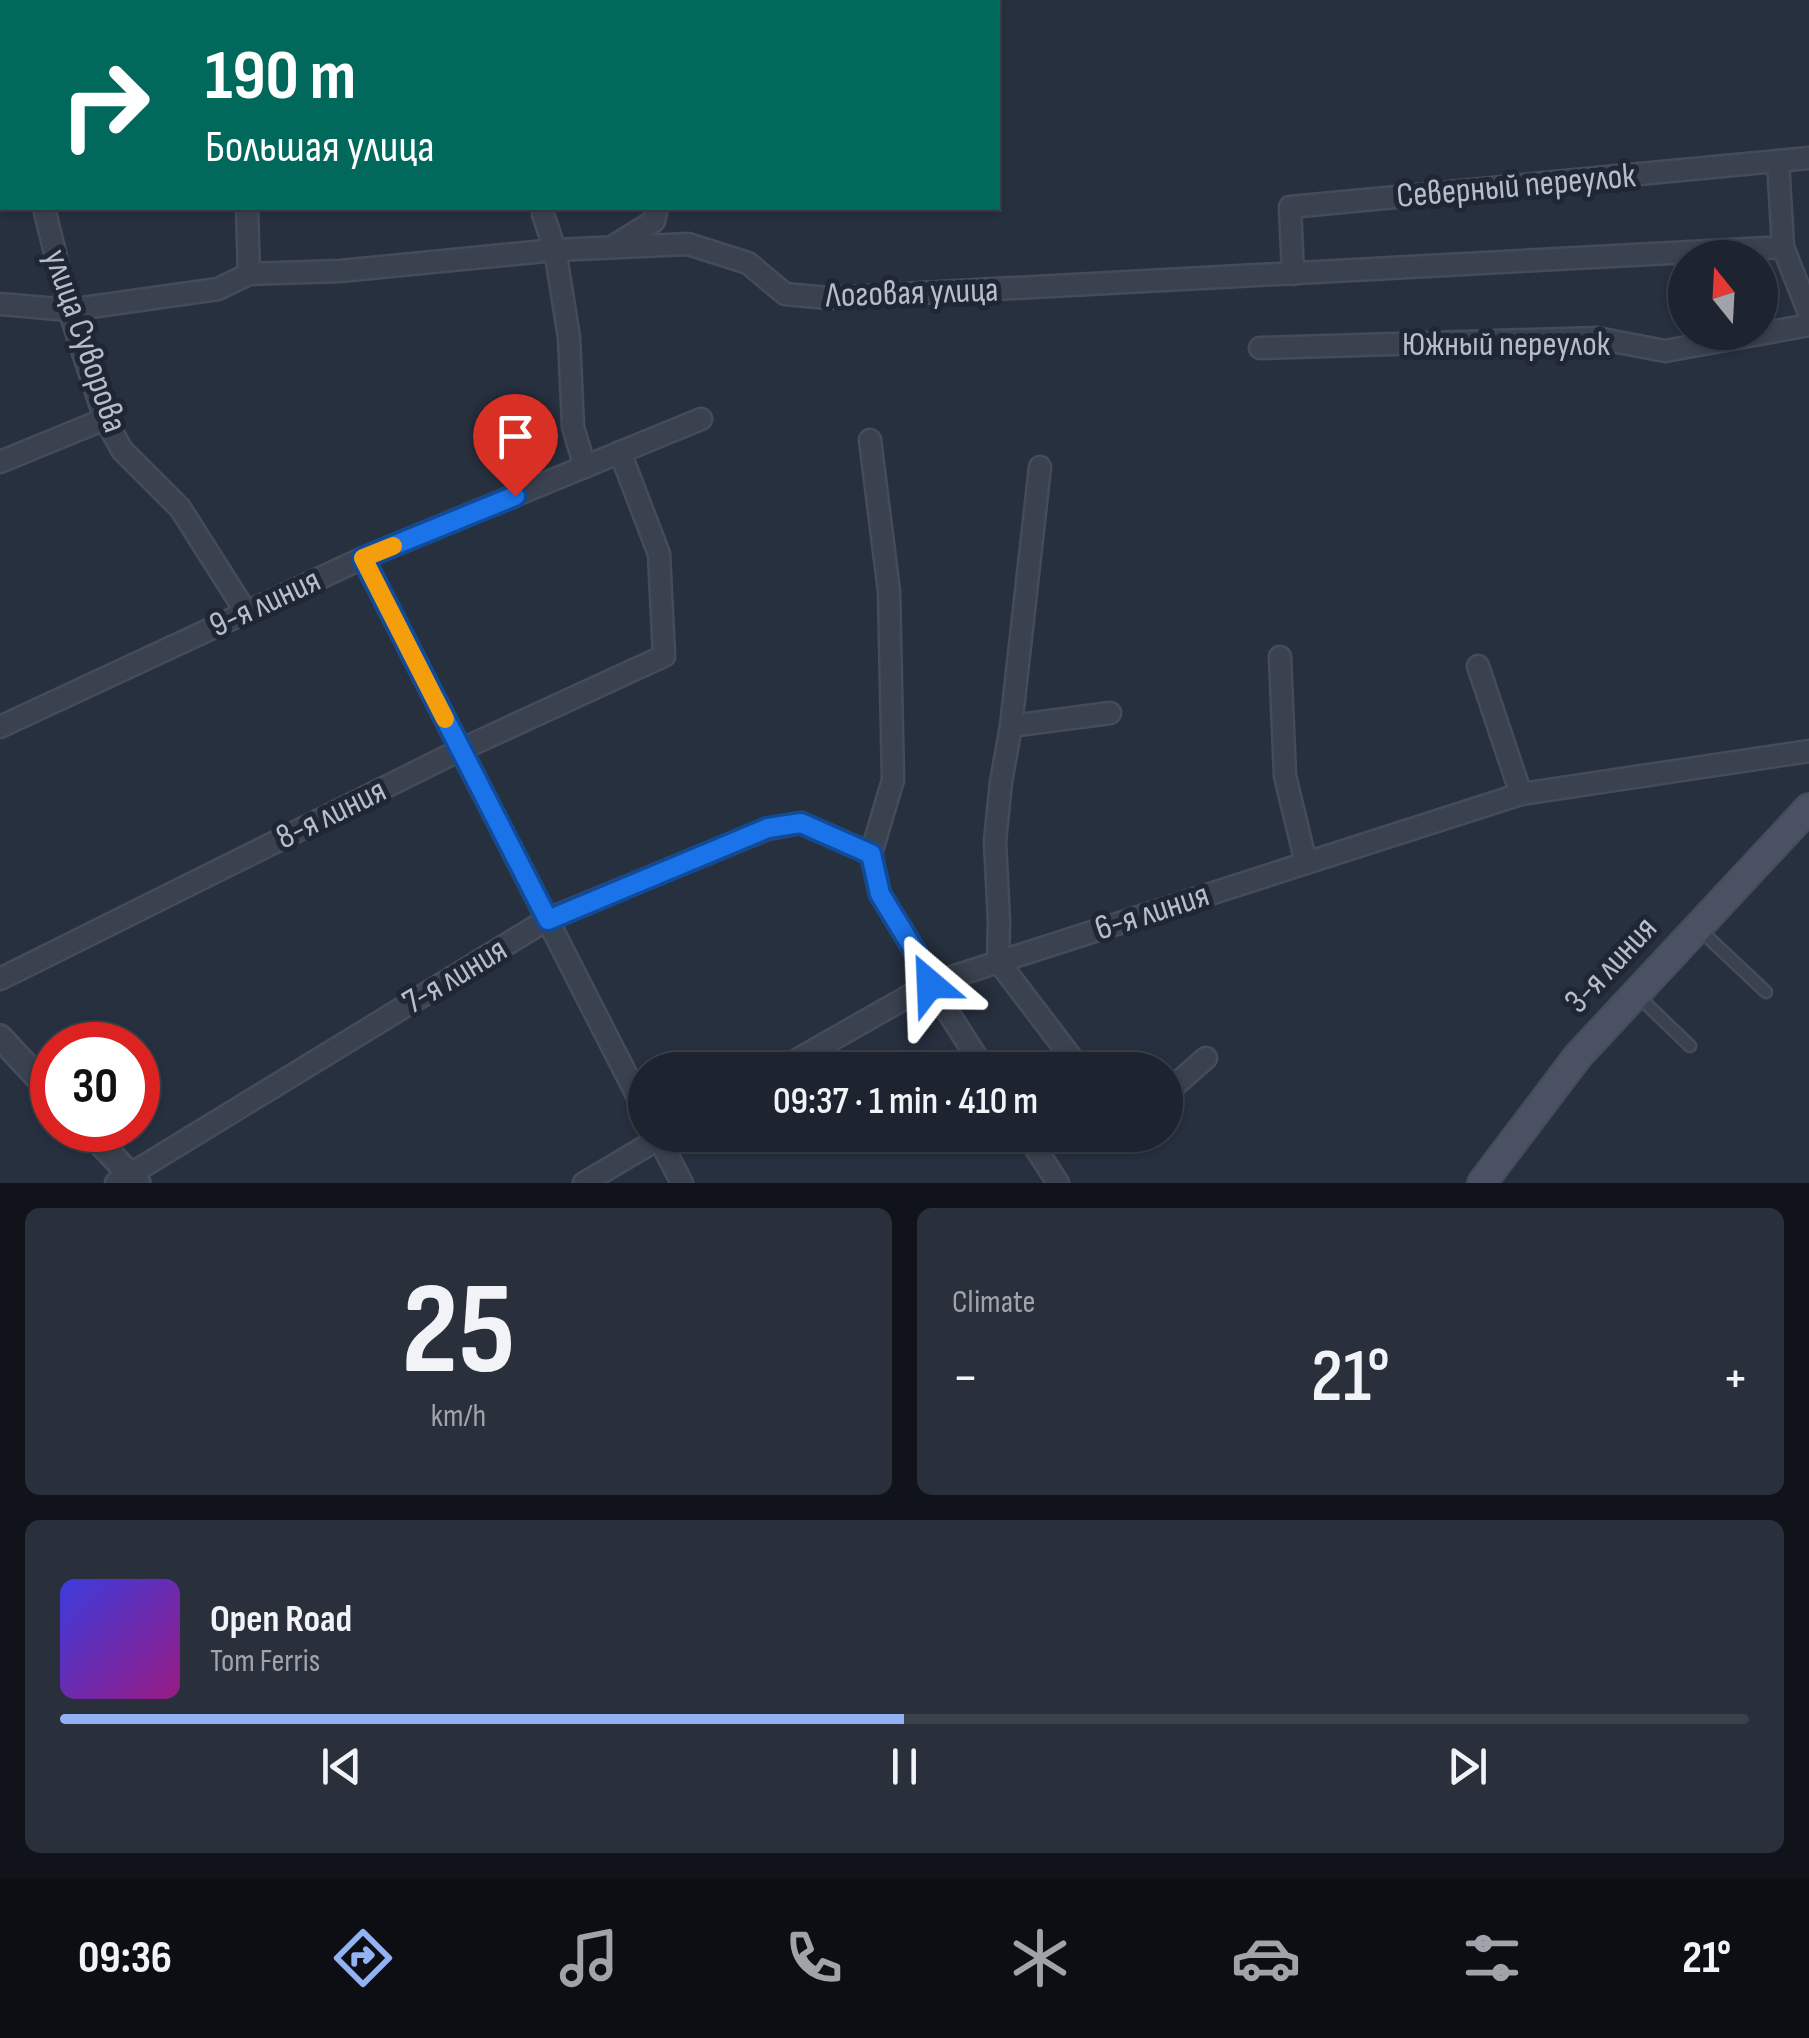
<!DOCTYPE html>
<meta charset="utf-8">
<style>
:root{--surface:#1d242f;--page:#2a303b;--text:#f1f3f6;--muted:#a0a4aa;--line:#3b414b;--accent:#92b2f4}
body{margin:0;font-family:"Sofia Sans Condensed",sans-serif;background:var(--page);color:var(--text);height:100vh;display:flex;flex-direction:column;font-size:38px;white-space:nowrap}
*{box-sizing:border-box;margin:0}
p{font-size:32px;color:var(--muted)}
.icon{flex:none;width:55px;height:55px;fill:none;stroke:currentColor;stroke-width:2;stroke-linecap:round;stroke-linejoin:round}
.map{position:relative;height:1183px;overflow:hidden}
.side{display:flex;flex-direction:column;gap:25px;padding:25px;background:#10141a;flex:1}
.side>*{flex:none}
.top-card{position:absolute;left:0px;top:0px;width:1000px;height:210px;box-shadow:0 2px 8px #0004,0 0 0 2px var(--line);background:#00695c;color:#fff;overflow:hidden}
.needle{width:65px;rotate:342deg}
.controls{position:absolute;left:1668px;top:240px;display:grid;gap:20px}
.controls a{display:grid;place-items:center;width:110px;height:110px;border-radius:50%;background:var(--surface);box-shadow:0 2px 8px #0004,0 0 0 2px var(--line);font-size:50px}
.speed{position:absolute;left:30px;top:1022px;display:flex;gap:20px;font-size:50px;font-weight:700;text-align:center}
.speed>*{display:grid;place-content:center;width:130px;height:130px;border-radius:50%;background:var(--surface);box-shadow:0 2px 8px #0004,0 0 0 2px var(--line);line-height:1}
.speed .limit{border:15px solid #d22;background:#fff;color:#111}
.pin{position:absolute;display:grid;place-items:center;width:85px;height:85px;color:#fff;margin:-102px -42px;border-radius:50% 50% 50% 0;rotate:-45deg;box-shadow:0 0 10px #0007}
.pin .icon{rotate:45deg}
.me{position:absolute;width:110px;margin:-55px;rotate:334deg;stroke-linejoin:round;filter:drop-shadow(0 0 8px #0008)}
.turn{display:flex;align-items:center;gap:35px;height:210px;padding:0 40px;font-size:45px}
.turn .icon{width:130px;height:130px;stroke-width:2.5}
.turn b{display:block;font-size:70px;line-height:85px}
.big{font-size:75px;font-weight:600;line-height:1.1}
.side .widget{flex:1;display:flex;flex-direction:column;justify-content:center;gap:15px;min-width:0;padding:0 35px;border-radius:15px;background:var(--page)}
.side .dial{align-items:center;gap:0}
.dial b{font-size:130px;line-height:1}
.song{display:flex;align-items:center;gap:30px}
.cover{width:120px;height:120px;border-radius:15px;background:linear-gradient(135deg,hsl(240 70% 55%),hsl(310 70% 35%))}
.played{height:10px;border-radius:5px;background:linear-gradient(90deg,var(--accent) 50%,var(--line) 50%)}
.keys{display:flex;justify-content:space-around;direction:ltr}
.heat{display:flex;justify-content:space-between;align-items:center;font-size:55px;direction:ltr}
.side .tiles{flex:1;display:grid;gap:25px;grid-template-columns:1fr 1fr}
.widget:last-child{grid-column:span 2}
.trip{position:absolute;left:628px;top:1052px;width:555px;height:100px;border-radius:50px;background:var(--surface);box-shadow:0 2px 8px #0004,0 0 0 2px var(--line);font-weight:600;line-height:100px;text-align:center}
.menu{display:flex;height:160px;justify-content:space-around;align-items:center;background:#0c0e13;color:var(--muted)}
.menu .icon{width:70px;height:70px}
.menu .on{color:var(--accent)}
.menu b{font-size:45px;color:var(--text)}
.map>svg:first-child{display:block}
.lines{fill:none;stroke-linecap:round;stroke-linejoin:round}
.service-casing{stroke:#444b59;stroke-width:15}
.minor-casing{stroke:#444b59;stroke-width:25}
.tertiary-casing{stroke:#444b59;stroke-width:28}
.secondary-casing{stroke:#444b59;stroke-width:32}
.service{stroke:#3b424f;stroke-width:10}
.minor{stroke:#3b424f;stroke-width:20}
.tertiary{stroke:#3b424f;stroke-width:22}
.secondary{stroke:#495162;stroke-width:28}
.route-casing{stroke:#114b97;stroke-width:25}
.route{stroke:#1a73e8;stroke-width:18}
.slow{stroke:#f59e0b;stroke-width:18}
.labels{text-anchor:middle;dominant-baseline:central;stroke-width:10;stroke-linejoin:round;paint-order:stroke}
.street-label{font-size:35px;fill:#b7bdca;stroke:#1f2735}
</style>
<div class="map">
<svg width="1809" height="1183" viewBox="0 0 1809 1183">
<rect width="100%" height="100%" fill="#27303f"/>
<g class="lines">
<defs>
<g id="service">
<polyline points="1698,928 1766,992"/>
<polyline points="1636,994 1690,1046"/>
</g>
<g id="minor">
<polyline points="24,0 24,2"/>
<polyline points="505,0 505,2"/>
<polyline points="1778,161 1783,247 1809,313"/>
<polyline points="44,208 69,310 105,419 122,450 180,508 246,612"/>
<polyline points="247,208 249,274"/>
<polyline points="543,214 555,250 569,337 573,427 585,467"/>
<polyline points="612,247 654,221 657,208"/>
<polyline points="1293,274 1290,207 1809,158"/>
<polyline points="0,304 69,310 218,289 249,274 340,271 555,250 688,244 748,263 785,294 828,298 1783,247"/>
<polyline points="1260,348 1597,338 1665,351 1809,325"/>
<polyline points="870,440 889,591 893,780 871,854 880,894 916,953 930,984 985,1070"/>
<polyline points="0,462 105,419"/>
<polyline points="1040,467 1011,726 1001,782 995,841 999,922 998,961 1081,1070"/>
<polyline points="363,558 645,1111"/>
<polyline points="1280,657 1285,776 1306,863"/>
<polyline points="1478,666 1521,794"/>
<polyline points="1011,726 1110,713"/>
<polyline points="0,727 363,558 701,419"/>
<polyline points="0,979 460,750 664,656 659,554 620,452"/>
<polyline points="779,1070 930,984 1521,794 1809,751"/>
<polyline points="1165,1094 1206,1058"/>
<polyline points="657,1135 682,1183"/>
<polyline points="1027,1135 1058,1183"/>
<polyline points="116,1183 548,919 767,829 801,823 871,854"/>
<polyline points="584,1183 665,1135"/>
</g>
<g id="tertiary">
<polyline points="0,1037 52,1093"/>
<polyline points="88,1130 138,1183"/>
</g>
<polyline id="secondary" points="1482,1183 1578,1056 1809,808"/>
</defs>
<use href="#service" class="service-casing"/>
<use href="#minor" class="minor-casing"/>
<use href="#tertiary" class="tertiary-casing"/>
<use href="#secondary" class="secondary-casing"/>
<use href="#service" class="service"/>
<use href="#minor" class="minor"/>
<use href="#tertiary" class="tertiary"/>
<use href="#secondary" class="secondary"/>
</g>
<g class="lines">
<defs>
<polyline id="route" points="515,496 363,558 548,920 768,828 801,823 871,854 880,894 916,953 930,984"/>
</defs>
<use href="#route" class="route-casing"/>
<use href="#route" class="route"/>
<polyline class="slow" points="393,546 363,558 445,719"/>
</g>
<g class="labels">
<g class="street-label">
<text transform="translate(1516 186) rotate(-5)">Северный переулок</text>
<text transform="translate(912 293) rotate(-2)">Логовая улица</text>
<text transform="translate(85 341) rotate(71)">улица Суворова</text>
<text x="1506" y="344">Южный переулок</text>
<text transform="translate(265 603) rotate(-25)">9-я линия</text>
<text transform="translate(331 814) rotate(-26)">8-я линия</text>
<text transform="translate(1152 912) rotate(-18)">6-я линия</text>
<text transform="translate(1611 965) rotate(-47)">3-я линия</text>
<text transform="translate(455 976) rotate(-31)">7-я линия</text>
</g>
</g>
</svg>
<div class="controls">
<a><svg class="needle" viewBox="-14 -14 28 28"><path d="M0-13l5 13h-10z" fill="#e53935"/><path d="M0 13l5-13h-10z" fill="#a0a4aa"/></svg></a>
</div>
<div class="speed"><div class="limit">30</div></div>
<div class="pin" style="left:515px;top:496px;background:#d93025"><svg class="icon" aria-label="arrive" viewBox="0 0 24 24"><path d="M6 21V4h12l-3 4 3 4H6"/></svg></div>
<svg class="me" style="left:930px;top:984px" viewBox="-20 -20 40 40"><path d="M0-17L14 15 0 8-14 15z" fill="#1a73e8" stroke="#fff" stroke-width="4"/></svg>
<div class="trip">09:37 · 1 min · 410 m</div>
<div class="top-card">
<div class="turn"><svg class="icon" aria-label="right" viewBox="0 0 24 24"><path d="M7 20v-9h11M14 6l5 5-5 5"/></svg><div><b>190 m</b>Большая улица</div></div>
</div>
</div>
<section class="side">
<div class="tiles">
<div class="widget dial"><b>25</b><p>km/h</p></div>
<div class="widget"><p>Climate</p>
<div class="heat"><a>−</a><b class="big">21°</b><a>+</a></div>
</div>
<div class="widget">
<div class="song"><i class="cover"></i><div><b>Open Road</b><p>Tom Ferris</p></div></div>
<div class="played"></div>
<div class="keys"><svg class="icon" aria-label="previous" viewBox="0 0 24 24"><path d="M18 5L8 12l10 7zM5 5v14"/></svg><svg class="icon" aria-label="pause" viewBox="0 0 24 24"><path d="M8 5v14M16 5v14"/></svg><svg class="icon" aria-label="next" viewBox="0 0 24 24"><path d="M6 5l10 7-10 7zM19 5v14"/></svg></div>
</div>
</div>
</section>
<nav class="menu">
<b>09:36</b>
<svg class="icon on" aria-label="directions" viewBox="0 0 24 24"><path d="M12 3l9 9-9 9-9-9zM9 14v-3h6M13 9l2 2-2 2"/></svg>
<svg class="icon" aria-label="music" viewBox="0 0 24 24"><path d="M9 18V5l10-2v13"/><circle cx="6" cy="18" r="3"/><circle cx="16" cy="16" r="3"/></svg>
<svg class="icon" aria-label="phone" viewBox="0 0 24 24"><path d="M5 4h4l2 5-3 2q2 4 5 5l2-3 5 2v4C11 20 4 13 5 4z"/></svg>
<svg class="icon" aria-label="climate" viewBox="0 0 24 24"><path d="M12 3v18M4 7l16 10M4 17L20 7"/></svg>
<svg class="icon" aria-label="car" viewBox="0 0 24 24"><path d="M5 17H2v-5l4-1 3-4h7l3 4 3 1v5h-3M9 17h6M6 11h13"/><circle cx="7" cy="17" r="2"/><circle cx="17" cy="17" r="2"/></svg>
<svg class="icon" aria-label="filters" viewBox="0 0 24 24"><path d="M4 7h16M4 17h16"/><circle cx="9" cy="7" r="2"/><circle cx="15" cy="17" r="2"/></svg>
<b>21°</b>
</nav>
